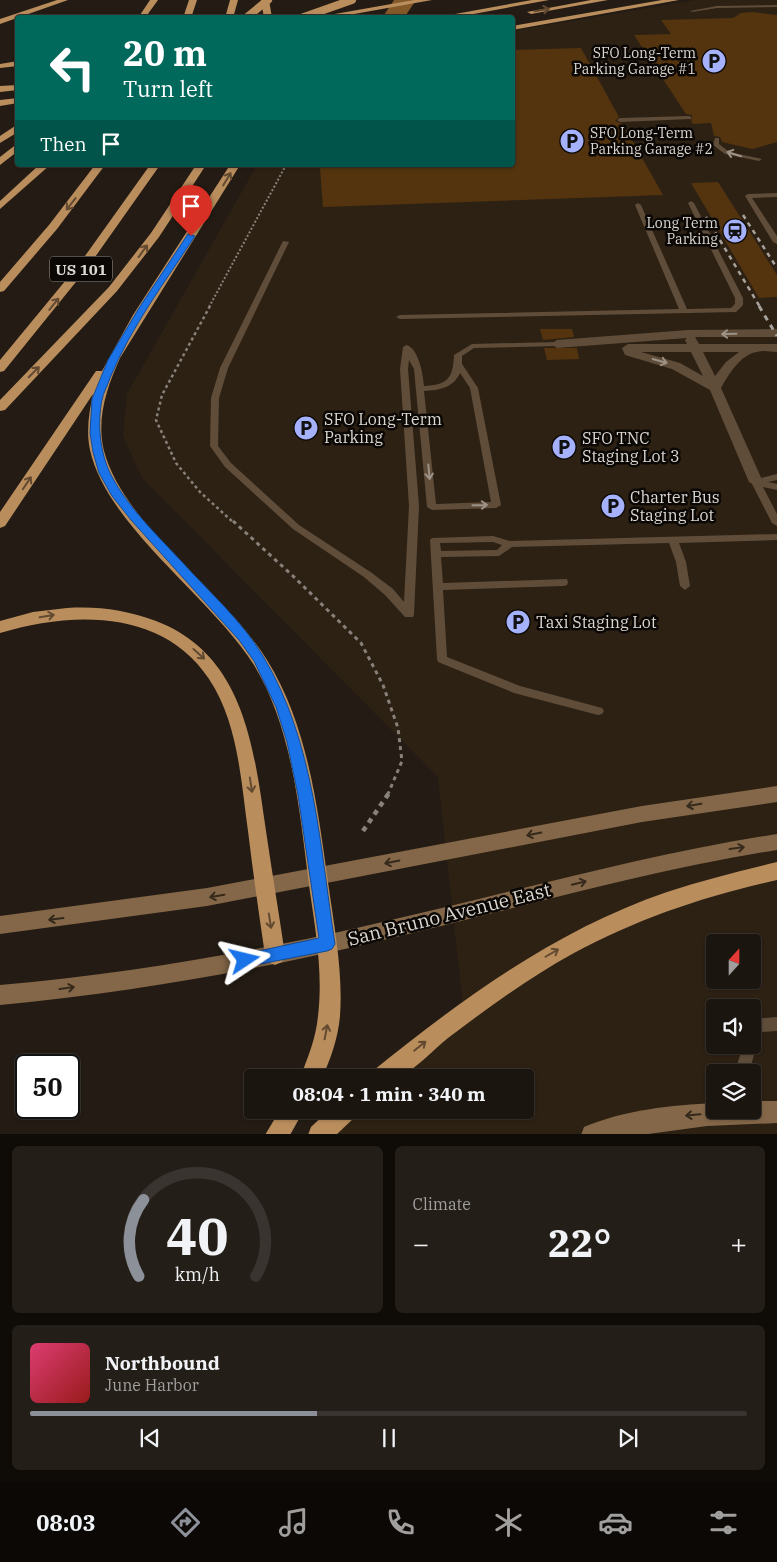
<!DOCTYPE html>
<meta charset="utf-8">
<style>
:root{--surface:#1b150f;--page:#241e18;--text:#f1f3f6;--muted:#a09f9e;--line:#39342f;--accent:#8c9099}
body{margin:0;font-family:"IBM Plex Serif",serif;background:var(--page);color:var(--text);height:100vh;display:flex;flex-direction:column;font-size:19px;white-space:nowrap}
*{box-sizing:border-box;margin:0}
p{font-size:16px;color:var(--muted)}
.icon{flex:none;width:28px;height:28px;fill:none;stroke:currentColor;stroke-width:2;stroke-linecap:round;stroke-linejoin:round}
.map{position:relative;height:1134px;overflow:hidden}
.panel{display:flex;flex-direction:column;gap:12px;padding:12px;background:#0f0c08;flex:1}
.panel>*{flex:none}
.guide{position:absolute;left:15px;top:15px;width:500px;height:152px;border-radius:5px;box-shadow:0 1px 4px #0004,0 0 0 1px var(--line);background:#00695c;color:#fff;overflow:hidden}
.needle{width:32px;rotate:21deg}
.buttons{position:absolute;left:706px;top:934px;display:grid;gap:10px}
.buttons a{display:grid;place-items:center;width:55px;height:55px;border-radius:5px;background:var(--surface);box-shadow:0 1px 4px #0004,0 0 0 1px var(--line);font-size:25px}
.speed{position:absolute;left:15px;top:1054px;display:flex;gap:10px;font-size:25px;font-weight:700;text-align:center}
.speed>*{display:grid;place-content:center;width:65px;height:65px;border-radius:50%;background:var(--surface);box-shadow:0 1px 4px #0004,0 0 0 1px var(--line);line-height:1}
.speed .limit{border:2px solid #111;border-radius:8px;background:#fff;color:#111}
.pin{position:absolute;display:grid;place-items:center;width:42px;height:42px;color:#fff;margin:-51px -21px;border-radius:50% 50% 50% 0;rotate:-45deg;box-shadow:0 0 5px #0007}
.pin .icon{rotate:45deg}
.me{position:absolute;width:55px;margin:-28px;rotate:80deg;stroke-linejoin:round;filter:drop-shadow(0 0 4px #0008)}
.turn{display:flex;align-items:center;gap:18px;height:105px;padding:0 25px;font-size:22px}
.turn .icon{width:65px;height:65px;stroke-width:2.5}
.turn b{display:block;font-size:35px;line-height:42px}
.then{display:flex;align-items:center;height:48px;padding:0 25px;background:#0003;gap:10px;font-size:19px}
.big{font-size:38px;font-weight:700;line-height:1.1}
.panel .widget{flex:1;display:flex;flex-direction:column;justify-content:center;gap:8px;min-width:0;padding:0 18px;border-radius:8px;background:var(--page)}
.panel .dial{align-items:center;gap:0}
.dial svg{height:130px;overflow:visible;fill:none;stroke:var(--line);stroke-width:7;stroke-linecap:round;text-anchor:middle}
.dial text{fill:var(--text);stroke:none}
.song{display:flex;align-items:center;gap:15px}
.cover{width:60px;height:60px;border-radius:8px;background:linear-gradient(135deg,hsl(340 70% 55%),hsl(0 70% 35%))}
.played{height:5px;border-radius:2px;background:linear-gradient(90deg,var(--accent) 40%,var(--line) 40%)}
.keys{display:flex;justify-content:space-around;direction:ltr}
.heat{display:flex;justify-content:space-between;align-items:center;font-size:28px;direction:ltr}
.panel .tiles{flex:1;display:grid;gap:12px;grid-template-columns:1fr 1fr}
.widget:last-child{grid-column:span 2}
.trip{position:absolute;left:244px;top:1069px;width:290px;height:50px;border-radius:5px;background:var(--surface);box-shadow:0 1px 4px #0004,0 0 0 1px var(--line);font-weight:700;line-height:50px;text-align:center}
.tabs{display:flex;height:80px;justify-content:space-around;align-items:center;background:#0b0806;color:var(--muted)}
.tabs .icon{width:35px;height:35px}
.tabs .active{color:var(--accent)}
.tabs b{font-size:22px;color:var(--text)}
.map>svg:first-child{display:block}
.built{fill:#2d2114;fill-rule:evenodd}
.lines{fill:none;stroke-linecap:round;stroke-linejoin:round}
.river{fill:#835929;fill-rule:evenodd}
.building{fill:#53340e}
.path-far3{stroke:#87817a;stroke-width:2;stroke-dasharray:2 2;stroke-linecap:butt}
.path-far2{stroke:#87817a;stroke-width:2.5;stroke-dasharray:3 3;stroke-linecap:butt}
.path-far1{stroke:#87817a;stroke-width:3;stroke-dasharray:4 4;stroke-linecap:butt}
.path{stroke:#87817a;stroke-width:4.5;stroke-dasharray:5 5;stroke-linecap:butt}
.lane{fill:#5f4d3a;fill-rule:evenodd}
.street{fill:#5f4d3a;fill-rule:evenodd}
.secondary{fill:#846748;fill-rule:evenodd}
.highway{fill:#ba8d5d;fill-rule:evenodd}
.rail-far1{stroke:#a8a29c;stroke-width:2.5;stroke-dasharray:4.5 4.5;stroke-linecap:butt}
.rail{stroke:#a8a29c;stroke-width:3;stroke-dasharray:5.5 5.5;stroke-linecap:butt}
.highway-bridge{stroke:#ba8d5d;stroke-width:8}
.oneway{stroke:#624a31}
.oneway2{stroke:#9d9285}
.oneway3{stroke:#35291c}
.route{fill:#1a73e8;stroke:#114b97}
.labels{text-anchor:middle;dominant-baseline:central;stroke-width:5;stroke-linejoin:round;paint-order:stroke}
.far-poi-label{font-size:14px;fill:#dbd6d0;stroke:#0a0705;text-anchor:end}
.shield{fill:#0a0705;stroke:#9c9893;stroke-width:1}
.shield-label{font-size:15px;font-weight:bold;fill:#dbd6d0}
.poi-label{font-size:16px;fill:#dbd6d0;stroke:#0a0705;text-anchor:start}
.near-street-label{font-size:19px;fill:#dbd6d0;stroke:#0a0705}
</style>
<div class="map">
<svg width="777" height="1135" viewBox="0 0 777 1135">
<rect width="100%" height="100%" fill="#241c14"/>
<path class="built" d="M695,0H777V1134H318L345,1110H525V1078L382,1077L463,1006L438,777L142,478L123,436L127,394L257,165H512L513,31ZM715,942H752V980H715ZM715,1008H752V1045H715ZM715,1072H752V1110H715Z"/>
<g class="lines">
<polygon class="river" points="394,0 416,0 404,18 382,18"/>
</g>
<g class="building">
<polygon points="752,12 777,15 777,142 752,149 722,142 720,137 714,136 711,123 693,124 691,121 692,115 686,114 634,35 671,34 661,20 733,18 741,13"/>
<polygon points="581,48 619,117 615,121 623,124 663,195 323,207 320,168 350,167 350,165 512,165 512,50"/>
<polygon points="718,182 777,275 777,297 759,298 691,183"/>
<polygon points="540,329 572,329 574,337 543,340"/>
<polygon points="544,348 577,348 579,359 547,360"/>
</g>
<g class="lines">
<polyline class="path-far3" points="209,307 286,165"/>
<polyline class="path-far2" points="210,306 162,395 156,420 176,463 200,492 234,523"/>
<polyline class="path-far1" points="233,521 293,576 361,643 383,685 398,728 402,761 388,794"/>
<polyline class="path" points="363,831 389,793"/>
<g class="lane">
<polygon points="777,5 777,7 717,8 692,12 690,11 717,6"/>
<polygon points="689,116 691,117 691,119 620,122 617,120 620,118"/>
<polygon points="715,138 719,138 719,144 729,152 762,159 759,161 725,154 713,145"/>
<polygon points="777,193 777,197 752,198 777,236 777,244 773,242 745,196 748,194"/>
<polygon points="691,201 694,203 743,298 743,305 736,312 400,319 396,317 400,315 679,309 635,205 638,203 641,205 687,309 731,308 735,304 735,298 688,203"/>
<path d="M283,241L289,242L228,368L219,398L218,446L231,463L299,525L372,573L393,589L404,602L409,506L400,369L403,347L407,345C419,350 423,374 424,386C448,385 453,378 454,355L472,344L557,342L561,344L557,346L474,348L462,356V364L478,388L501,505L496,508L432,510L427,507L414,369L409,360L408,369L419,506L414,614L413,617H405L385,595L364,577L293,529L225,467L210,446L211,398L220,368ZM460,373L470,388L491,502L436,504L424,391C440,390 453,388 460,373Z"/>
<polygon points="777,474 777,480 768,482 777,484 777,490 763,487 777,514 777,526 772,523 751,482 753,480"/>
<path d="M777,534V540L679,543L686,562L690,586L685,590L680,586L676,562L669,543L512,547L499,556L441,557L443,583L567,579L568,582L567,585L563,586L443,590L447,657L520,686L602,708L604,711L602,714L598,715L514,693L438,662L437,659L430,540L432,538L493,536L510,541ZM493,542L502,545L497,550L441,551L440,543Z"/>
<polygon points="777,1017 777,1031 760,1032 757,1039 755,1040 757,1045 749,1072 735,1072 743,1045 752,1045 752,1019"/>
</g>
<path class="street" d="M777,329V337H695L699,344H777V352C771,352 763,350 757,352C741,354 728,375 721,388L763,482L756,486L749,482L710,390L672,369L625,355L622,348L628,344H687L685,340L687,338L557,348L551,344L557,340L688,330ZM641,352H691L703,376L680,363ZM703,352H739L726,362L715,376Z"/>
<g class="secondary">
<polygon points="777,786 777,802 642,822 207,906 0,934 0,916 207,888 642,806"/>
<path d="M777,834V850C636,872 500,914 362,945C242,973 122,993 0,1005V985C122,974 242,954 361,927C500,896 636,856 777,834Z"/>
<path d="M752,1101H777V1123L707,1126L641,1135H581L584,1127C624,1110 672,1105 715,1103V1110H752Z"/>
</g>
<g class="highway">
<polygon points="57,0 68,0 0,24 0,19"/>
<polygon points="150,0 158,0 145,18 138,18"/>
<polygon points="189,0 197,0 191,18 183,18"/>
<polygon points="230,0 238,0 233,18 225,18"/>
<polygon points="261,0 269,0 272,18 264,18"/>
<polygon points="414,0 432,0 332,18 312,18"/>
<polygon points="532,0 549,0 452,18 433,18"/>
<polygon points="591,0 608,0 531,14 527,12"/>
<polygon points="662,0 679,0 512,30 512,26"/>
<polygon points="18,61 18,66 0,68 0,64"/>
<polygon points="18,85 18,90 0,92 0,86"/>
<polygon points="18,98 18,103 0,106 0,100"/>
<polygon points="18,124 18,132 0,143 0,136"/>
<polygon points="18,143 18,151 0,165 0,157"/>
<polygon points="39,165 50,165 0,209 0,201"/>
<polygon points="95,165 105,165 57,229 4,291 0,292 0,282 49,225"/>
<polygon points="150,165 160,165 88,267 4,371 0,372 0,360 80,263"/>
<polygon points="196,165 206,165 159,237 117,291 5,410 0,411 0,400 109,287 151,233"/>
<path d="M230,165H240L120,358C107,387 96,419 104,451C124,526 224,591 267,660C309,727 318,812 329,889C335,931 343,974 340,1016C338,1038 331,1058 322,1078H300C308,1057 316,1038 318,1016C323,974 316,933 310,892C300,817 294,731 254,665C211,597 107,526 90,450C86,431 89,412 93,394L5,526L0,528V512L96,371H102L133,315Z"/>
<path d="M67,608C98,606 126,610 156,621C245,655 254,749 266,831C272,872 279,914 285,955L282,962L275,965L268,962L265,955C259,914 253,873 248,831C241,781 238,722 209,679C163,609 72,611 0,633V621L33,612Z"/>
<path d="M777,862V880C705,896 639,918 574,953C530,977 489,1007 448,1038C433,1050 418,1067 401,1076C394,1080 379,1078 371,1078L374,1070C463,998 558,929 667,892C703,880 740,871 777,862Z"/>
<polygon points="280,1110 304,1110 290,1135 265,1135"/>
<polygon points="329,1110 357,1110 354,1118 336,1135 308,1135 311,1127"/>
</g>
<g class="rail-far1">
<polyline points="743,215 777,268"/>
<polyline points="706,217 760,307"/>
</g>
<polyline class="rail" points="759,306 777,336"/>
<g class="highway-bridge">
<polyline points="246,18 268,0"/>
<polyline points="301,18 352,0"/>
</g>
</g>
<defs><path id="oneway-shaft" d="M-6 0H5M1.5-3L5.5 0L1.5 3" fill="none" stroke-width="1.6" stroke-linecap="round" stroke-linejoin="round" transform="scale(1.25)"/></defs>
<g class="oneway">
<use href="#oneway-shaft" transform="translate(542 10) rotate(-10)"/>
<use href="#oneway-shaft" transform="translate(227 179) rotate(-59)"/>
<use href="#oneway-shaft" transform="translate(71 204) rotate(128)"/>
<use href="#oneway-shaft" transform="translate(143 251) rotate(-54)"/>
<use href="#oneway-shaft" transform="translate(54 304) rotate(-51)"/>
<use href="#oneway-shaft" transform="translate(34 372) rotate(-45)"/>
<use href="#oneway-shaft" transform="translate(27 483) rotate(-56)"/>
<use href="#oneway-shaft" transform="translate(47 616) rotate(-10)"/>
<use href="#oneway-shaft" transform="translate(199 654) rotate(42)"/>
<use href="#oneway-shaft" transform="translate(251 785) rotate(81)"/>
<use href="#oneway-shaft" transform="translate(270 921) rotate(81)"/>
<use href="#oneway-shaft" transform="translate(552 953) rotate(-30)"/>
<use href="#oneway-shaft" transform="translate(326 1032) rotate(-79)"/>
<use href="#oneway-shaft" transform="translate(420 1046) rotate(-39)"/>
</g>
<g class="oneway2">
<use href="#oneway-shaft" transform="translate(734 154) rotate(-163)"/>
<use href="#oneway-shaft" transform="translate(729 334) rotate(179)"/>
<use href="#oneway-shaft" transform="translate(660 361) rotate(16)"/>
<use href="#oneway-shaft" transform="translate(429 472) rotate(85)"/>
<use href="#oneway-shaft" transform="translate(480 505) rotate(-1)"/>
</g>
<g class="oneway3">
<use href="#oneway-shaft" transform="translate(694 805) rotate(171)"/>
<use href="#oneway-shaft" transform="translate(534 834) rotate(169)"/>
<use href="#oneway-shaft" transform="translate(737 848) rotate(-8)"/>
<use href="#oneway-shaft" transform="translate(392 862) rotate(169)"/>
<use href="#oneway-shaft" transform="translate(579 883) rotate(-14)"/>
<use href="#oneway-shaft" transform="translate(217 896) rotate(170)"/>
<use href="#oneway-shaft" transform="translate(56 919) rotate(173)"/>
<use href="#oneway-shaft" transform="translate(67 988) rotate(-8)"/>
<use href="#oneway-shaft" transform="translate(693 1115) rotate(175)"/>
</g>
<path class="route" d="M188,234L195,236C165,282 131,327 110,378C108,385 103,393 102,400C97,424 100,453 111,475C128,508 157,535 182,562C209,592 242,621 263,656C315,742 320,848 335,944L332,949L327,951L245,967L240,965L237,960L240,955L319,938L298,795L287,742L276,707L254,661L239,640L131,520L112,496L99,473L93,452L90,433L92,399L108,360L139,308Z"/>
<defs>
<symbol id="parking-disc" viewBox="-11 -11 22 22"><circle r="9.5" fill="#a6b1fc" stroke="#0a0705"/><path d="M-3.5-5.5H1a3.5 3.5 0 0 1 0 7H-1V5.5H-3.5ZM-1-3.4V-.6H.8a1.4 1.4 0 0 0 0-2.8Z" fill="#111"/></symbol>
<symbol id="station-disc" viewBox="-11 -11 22 22"><circle r="9.5" fill="#a6b1fc" stroke="#0a0705"/><path d="M-3-6H3Q5-6 5-4V2Q5 4 3 4L4.5 6H3L1.5 4h-3L-3 6H-4.5L-3 4Q-5 4-5 2V-4Q-5-6-3-6ZM-3.5-4v3h7v-3ZM-3.5 1v1.5H-2V1ZM2 1v1.5H3.5V1Z" fill="#111"/></symbol>
</defs>
<g fill-rule="evenodd">
<use href="#parking-disc" x="700" y="47" width="28" height="28"/>
<use href="#parking-disc" x="558" y="127" width="28" height="28"/>
<use href="#station-disc" x="721" y="217" width="28" height="28"/>
<use href="#parking-disc" x="292" y="414" width="28" height="28"/>
<use href="#parking-disc" x="550" y="433" width="28" height="28"/>
<use href="#parking-disc" x="599" y="492" width="28" height="28"/>
<use href="#parking-disc" x="504" y="608" width="28" height="28"/>
</g>
<g class="labels">
<g class="far-poi-label">
<text x="696" y="53">SFO Long-Term<tspan x="696" dy="16">Parking Garage #1</tspan></text>
<text x="590" y="133" text-anchor="start">SFO Long-Term<tspan x="590" dy="16">Parking Garage #2</tspan></text>
<text x="718" y="223">Long Term<tspan x="718" dy="16">Parking</tspan></text>
</g>
<rect class="shield" x="50" y="256.5" width="62" height="25" rx="4"/>
<g class="shield-label">
<text x="81" y="269">US 101</text>
</g>
<g class="poi-label">
<text x="324" y="419">SFO Long-Term<tspan x="324" dy="18">Parking</tspan></text>
<text x="582" y="438">SFO TNC<tspan x="582" dy="18">Staging Lot 3</tspan></text>
<text x="630" y="497">Charter Bus<tspan x="630" dy="18">Staging Lot</tspan></text>
<text x="536" y="622">Taxi Staging Lot</text>
</g>
<g class="near-street-label">
<text transform="translate(449 914) rotate(-14)">San Bruno Avenue East</text>
</g>
</g>
</svg>
<div class="buttons">
<a><svg class="needle" viewBox="-14 -14 28 28"><path d="M0-13l5 13h-10z" fill="#e53935"/><path d="M0 13l5-13h-10z" fill="#a09f9e"/></svg></a>
<a><svg class="icon" aria-label="sound" viewBox="0 0 24 24"><path d="M4 9h4l5-4v14l-5-4H4zM17 9q2 3 0 6"/></svg></a>
<a><svg class="icon" aria-label="layers" viewBox="0 0 24 24"><path d="M12 4l9 5-9 5-9-5zM3 14l9 5 9-5"/></svg></a>
</div>
<div class="speed"><div class="limit">50</div></div>
<div class="pin" style="left:191px;top:236px;background:#d93025"><svg class="icon" aria-label="arrive" viewBox="0 0 24 24"><path d="M6 21V4h12l-3 4 3 4H6"/></svg></div>
<svg class="me" style="left:245px;top:960px" viewBox="-20 -20 40 40"><path d="M0-17L14 15 0 8-14 15z" fill="#1a73e8" stroke="#fff" stroke-width="4"/></svg>
<div class="trip">08:04 · 1 min · 340 m</div>
<div class="guide">
<div class="turn"><svg class="icon" aria-label="left" viewBox="0 0 24 24"><path d="M17 20v-9H6M10 6l-5 5 5 5"/></svg><div><b>20 m</b>Turn left</div></div>
<div class="then">Then<svg class="icon" aria-label="arrive" viewBox="0 0 24 24"><path d="M6 21V4h12l-3 4 3 4H6"/></svg></div>
</div>
</div>
<section class="panel">
<div class="tiles">
<div class="widget dial"><svg viewBox="0 0 100 80">
<path d="M14 69A42 42 0 1 1 86 69"/>
<path d="M14 69A42 42 0 0 1 17 22" stroke="#8c9099"/>
<text x="50" y="56" font-size="32" font-weight="700">40</text>
<text x="50" y="72" font-size="11">km/h</text>
</svg></div>
<div class="widget"><p>Climate</p>
<div class="heat"><a>−</a><b class="big">22°</b><a>+</a></div>
</div>
<div class="widget">
<div class="song"><i class="cover"></i><div><b>Northbound</b><p>June Harbor</p></div></div>
<div class="played"></div>
<div class="keys"><svg class="icon" aria-label="previous" viewBox="0 0 24 24"><path d="M18 5L8 12l10 7zM5 5v14"/></svg><svg class="icon" aria-label="pause" viewBox="0 0 24 24"><path d="M8 5v14M16 5v14"/></svg><svg class="icon" aria-label="next" viewBox="0 0 24 24"><path d="M6 5l10 7-10 7zM19 5v14"/></svg></div>
</div>
</div>
</section>
<nav class="tabs">
<b>08:03</b>
<svg class="icon active" aria-label="directions" viewBox="0 0 24 24"><path d="M12 3l9 9-9 9-9-9zM9 14v-3h6M13 9l2 2-2 2"/></svg>
<svg class="icon" aria-label="music" viewBox="0 0 24 24"><path d="M9 18V5l10-2v13"/><circle cx="6" cy="18" r="3"/><circle cx="16" cy="16" r="3"/></svg>
<svg class="icon" aria-label="phone" viewBox="0 0 24 24"><path d="M5 4h4l2 5-3 2q2 4 5 5l2-3 5 2v4C11 20 4 13 5 4z"/></svg>
<svg class="icon" aria-label="climate" viewBox="0 0 24 24"><path d="M12 3v18M4 7l16 10M4 17L20 7"/></svg>
<svg class="icon" aria-label="car" viewBox="0 0 24 24"><path d="M5 17H2v-5l4-1 3-4h7l3 4 3 1v5h-3M9 17h6M6 11h13"/><circle cx="7" cy="17" r="2"/><circle cx="17" cy="17" r="2"/></svg>
<svg class="icon" aria-label="filters" viewBox="0 0 24 24"><path d="M4 7h16M4 17h16"/><circle cx="9" cy="7" r="2"/><circle cx="15" cy="17" r="2"/></svg>
</nav>
